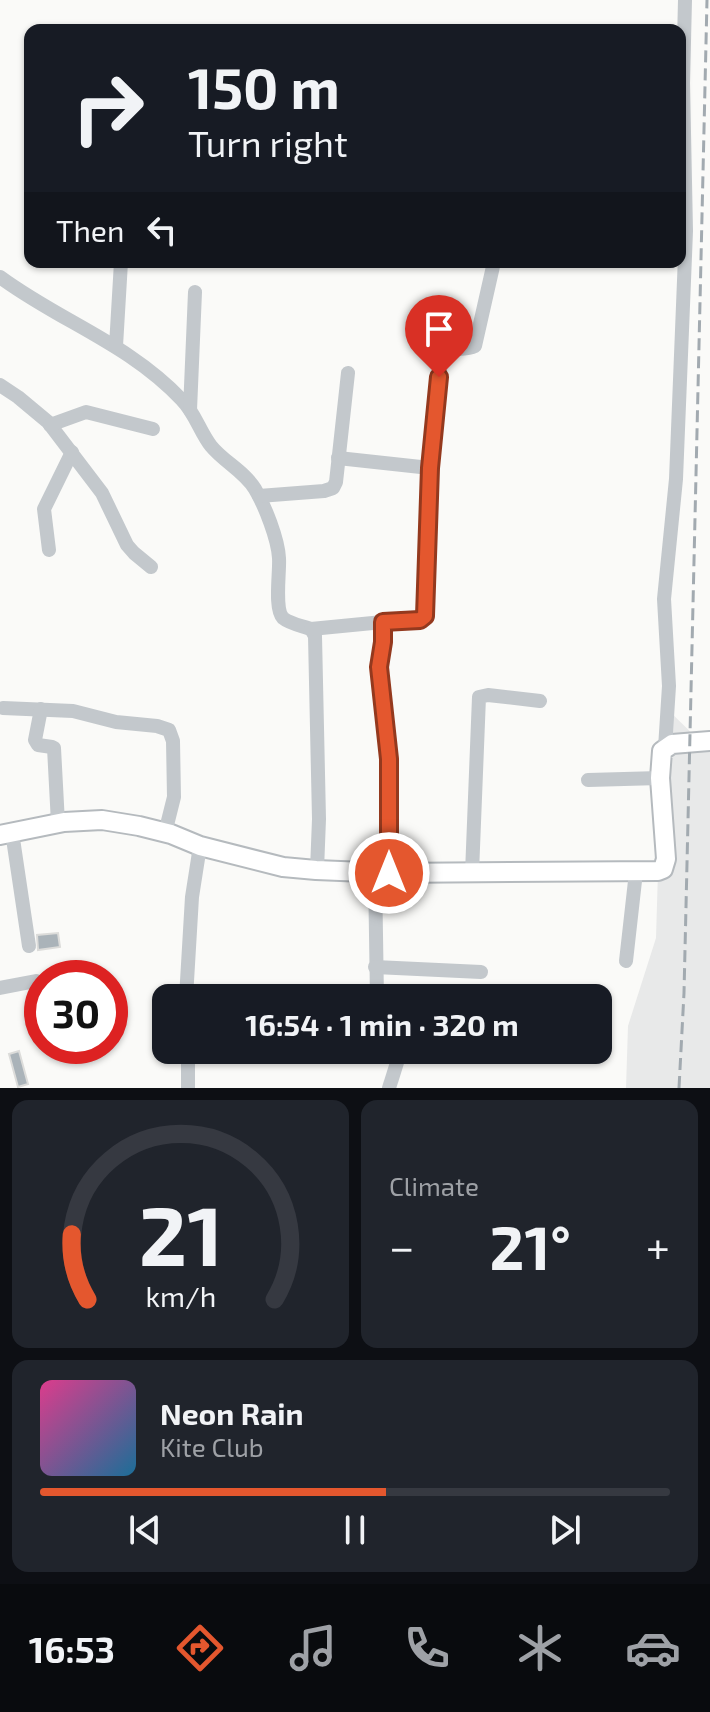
<!DOCTYPE html>
<meta charset="utf-8">
<style>
:root{--surface:#171b24;--page:#20242c;--text:#f1f3f6;--muted:#9ea1a6;--line:#363941;--accent:#e4572e}
body{margin:0;font-family:"Exo 2",sans-serif;background:var(--page);color:var(--text);height:100vh;display:flex;flex-direction:column;font-size:30px;white-space:nowrap}
*{box-sizing:border-box;margin:0}
p{font-size:26px;color:var(--muted)}
.icon{flex:none;width:44px;height:44px;fill:none;stroke:currentColor;stroke-width:2;stroke-linecap:round;stroke-linejoin:round}
.map{position:relative;height:1088px;overflow:hidden}
.panel{display:flex;flex-direction:column;gap:12px;padding:12px;background:#0d0f14;flex:1}
.panel>*{flex:none}
.top-card{position:absolute;left:24px;top:24px;width:662px;height:244px;border-radius:16px;box-shadow:0 2px 6px #0004;background:#171b24;color:var(--text);overflow:hidden}
.speed{position:absolute;left:24px;top:960px;display:flex;gap:16px;font-size:40px;font-weight:700;text-align:center}
.speed>*{display:grid;place-content:center;width:104px;height:104px;border-radius:50%;background:var(--surface);box-shadow:0 2px 6px #0004;line-height:1}
.speed .limit{border:12px solid #d22;background:#fff;color:#111}
.pin{position:absolute;display:grid;place-items:center;width:68px;height:68px;color:#fff;margin:-82px -34px;border-radius:50% 50% 50% 0;rotate:-45deg;box-shadow:0 0 8px #0007}
.pin .icon{rotate:45deg}
.me{position:absolute;width:88px;margin:-44px;rotate:0deg;stroke-linejoin:round;filter:drop-shadow(0 0 6px #0008)}
.turn{display:flex;align-items:center;gap:28px;height:168px;padding:0 32px;font-size:36px}
.turn .icon{width:104px;height:104px;stroke-width:2.5}
.turn b{display:block;font-size:56px;line-height:68px}
.then{display:flex;align-items:center;height:76px;padding:0 32px;background:#0003;gap:16px;font-size:30px}
.big{font-size:60px;font-weight:700;line-height:1.1}
.panel .widget{flex:1;display:flex;flex-direction:column;justify-content:center;gap:12px;min-width:0;padding:0 28px;border-radius:16px;background:var(--page)}
.panel .dial{align-items:center;gap:0}
.dial svg{height:208px;overflow:visible;fill:none;stroke:var(--line);stroke-width:7;stroke-linecap:round;text-anchor:middle}
.dial text{fill:var(--text);stroke:none}
.song{display:flex;align-items:center;gap:24px}
.cover{width:96px;height:96px;border-radius:12px;background:linear-gradient(135deg,hsl(330 70% 55%),hsl(200 70% 35%))}
.played{height:8px;border-radius:4px;background:linear-gradient(90deg,var(--accent) 55%,var(--line) 55%)}
.keys{display:flex;justify-content:space-around;direction:ltr}
.heat{display:flex;justify-content:space-between;align-items:center;font-size:44px;direction:ltr}
.panel .tiles{flex:1;display:grid;gap:12px;grid-template-columns:1fr 1fr}
.widget:last-child{grid-column:span 2}
.trip{position:absolute;left:152px;top:984px;width:460px;height:80px;border-radius:16px;background:var(--surface);box-shadow:0 2px 6px #0004;font-weight:700;line-height:80px;text-align:center}
.dock{display:flex;height:128px;justify-content:space-around;align-items:center;background:#090b0e;color:var(--muted)}
.dock .icon{width:56px;height:56px}
.dock .current{color:var(--accent)}
.dock b{font-size:36px;color:var(--text)}
.map>svg:first-child{display:block}
.built{fill:#e8e9e9}
.building{fill:#aab3b9;stroke:#dcdcda;stroke-width:2}
.lines{fill:none;stroke-linecap:round;stroke-linejoin:round}
.major-casing{stroke:#b5babe;stroke-width:22}
.minor{stroke:#c3c8cc;stroke-width:14}
.major{stroke:#fff;stroke-width:18}
.rail{stroke:#a2aab0;stroke-width:3;stroke-dasharray:12 6;stroke-linecap:butt}
.route-casing{stroke:#94391e;stroke-width:20}
.route{stroke:#e4572e;stroke-width:14}
</style>
<div class="map">
<svg width="710" height="1088" viewBox="0 0 710 1088">
<rect width="100%" height="100%" fill="#fafaf8"/>
<polygon class="built" points="663,705 710,751 710,1088 626,1088 628,1026 656,938"/>
<g class="building">
<polygon points="58,933 60,947 38,950 37,935"/>
<polygon points="19,1051 28,1084 18,1087 9,1054"/>
</g>
<g class="lines">
<defs>
<polyline id="major" points="0,835 64,822 102,820 139,826 171,834 200,846 283,867 316,870 389,873 658,871 663,869 666,859 660,778 662,751 672,744 710,741"/>
</defs>
<use href="#major" class="major-casing"/>
<g class="minor">
<path d="M0,277C61,322 128,343 182,400C195,413 200,432 211,446C224,462 244,471 255,489C265,506 278,539 279,558C280,572 274,609 283,618C290,624 303,626 311,629L315,636L319,819L317,870"/>
<polyline points="116,346 121,262"/>
<polyline points="0,385 18,397 48,422 102,493 127,545 134,553 151,567"/>
<polyline points="190,410 195,292"/>
<polyline points="50,425 86,412 153,429"/>
<polyline points="338,458 430,468"/>
<polyline points="259,496 324,491 333,488 336,482 348,373"/>
<polyline points="49,550 44,509 72,452"/>
<polyline points="383,622 383,642 379,667 389,759 389,873"/>
<path d="M311,629L383,622L416,621L424,618L430,468L436,399L442,355L443,352C452,347 465,351 475,346L494,262"/>
<polyline points="3,708 73,711 116,722 157,726 169,730 173,741 174,797 165,833"/>
<polyline points="41,709 35,740 38,745 52,747 54,748 58,823"/>
<polyline points="665,748 669,686 664,599 676,479 686,231 683,83 685,0"/>
<polyline points="588,780 660,778"/>
<polyline points="12,832 29,946"/>
<polyline points="375,872 377,998"/>
<polyline points="472,873 479,697 488,695 540,701"/>
<polyline points="626,961 636,872"/>
<polyline points="375,967 481,972"/>
<polyline points="0,988 36,981"/>
<polyline points="186,998 192,897 200,846"/>
<polyline points="188,1088 188,1050"/>
<polyline points="389,1088 401,1050"/>
</g>
<use href="#major" class="major"/>
<polyline class="rail" points="679,1088 684,993 707,0"/>
</g>
<g class="lines">
<defs>
<polyline id="route" points="389,873 389,759 379,667 383,642 383,622 420,620 425,616 430,468 439,377"/>
</defs>
<use href="#route" class="route-casing"/>
<use href="#route" class="route"/>
</g>
</svg>
<div class="speed"><div class="limit">30</div></div>
<div class="pin" style="left:439px;top:377px;background:#d93025"><svg class="icon" aria-label="arrive" viewBox="0 0 24 24"><path d="M6 21V4h12l-3 4 3 4H6"/></svg></div>
<svg class="me" style="left:389px;top:873px" viewBox="-20 -20 40 40"><circle r="17" fill="#e4572e" stroke="#fff" stroke-width="3"/><path d="M0-11L8 9 0 5-8 9z" fill="#fff"/></svg>
<div class="trip">16:54 · 1 min · 320 m</div>
<div class="top-card">
<div class="turn"><svg class="icon" aria-label="right" viewBox="0 0 24 24"><path d="M7 20v-9h11M14 6l5 5-5 5"/></svg><div><b>150 m</b>Turn right</div></div>
<div class="then">Then<svg class="icon" aria-label="left" viewBox="0 0 24 24"><path d="M17 20v-9H6M10 6l-5 5 5 5"/></svg></div>
</div>
</div>
<section class="panel">
<div class="tiles">
<div class="widget dial"><svg viewBox="0 0 100 80">
<path d="M14 69A42 42 0 1 1 86 69"/>
<path d="M14 69A42 42 0 0 1 8 44" stroke="#e4572e"/>
<text x="50" y="56" font-size="32" font-weight="700">21</text>
<text x="50" y="72" font-size="11">km/h</text>
</svg></div>
<div class="widget"><p>Climate</p>
<div class="heat"><a>−</a><b class="big">21°</b><a>+</a></div>
</div>
<div class="widget">
<div class="song"><i class="cover"></i><div><b>Neon Rain</b><p>Kite Club</p></div></div>
<div class="played"></div>
<div class="keys"><svg class="icon" aria-label="previous" viewBox="0 0 24 24"><path d="M18 5L8 12l10 7zM5 5v14"/></svg><svg class="icon" aria-label="pause" viewBox="0 0 24 24"><path d="M8 5v14M16 5v14"/></svg><svg class="icon" aria-label="next" viewBox="0 0 24 24"><path d="M6 5l10 7-10 7zM19 5v14"/></svg></div>
</div>
</div>
</section>
<nav class="dock">
<b>16:53</b>
<svg class="icon current" aria-label="directions" viewBox="0 0 24 24"><path d="M12 3l9 9-9 9-9-9zM9 14v-3h6M13 9l2 2-2 2"/></svg>
<svg class="icon" aria-label="music" viewBox="0 0 24 24"><path d="M9 18V5l10-2v13"/><circle cx="6" cy="18" r="3"/><circle cx="16" cy="16" r="3"/></svg>
<svg class="icon" aria-label="phone" viewBox="0 0 24 24"><path d="M5 4h4l2 5-3 2q2 4 5 5l2-3 5 2v4C11 20 4 13 5 4z"/></svg>
<svg class="icon" aria-label="climate" viewBox="0 0 24 24"><path d="M12 3v18M4 7l16 10M4 17L20 7"/></svg>
<svg class="icon" aria-label="car" viewBox="0 0 24 24"><path d="M5 17H2v-5l4-1 3-4h7l3 4 3 1v5h-3M9 17h6M6 11h13"/><circle cx="7" cy="17" r="2"/><circle cx="17" cy="17" r="2"/></svg>
</nav>
